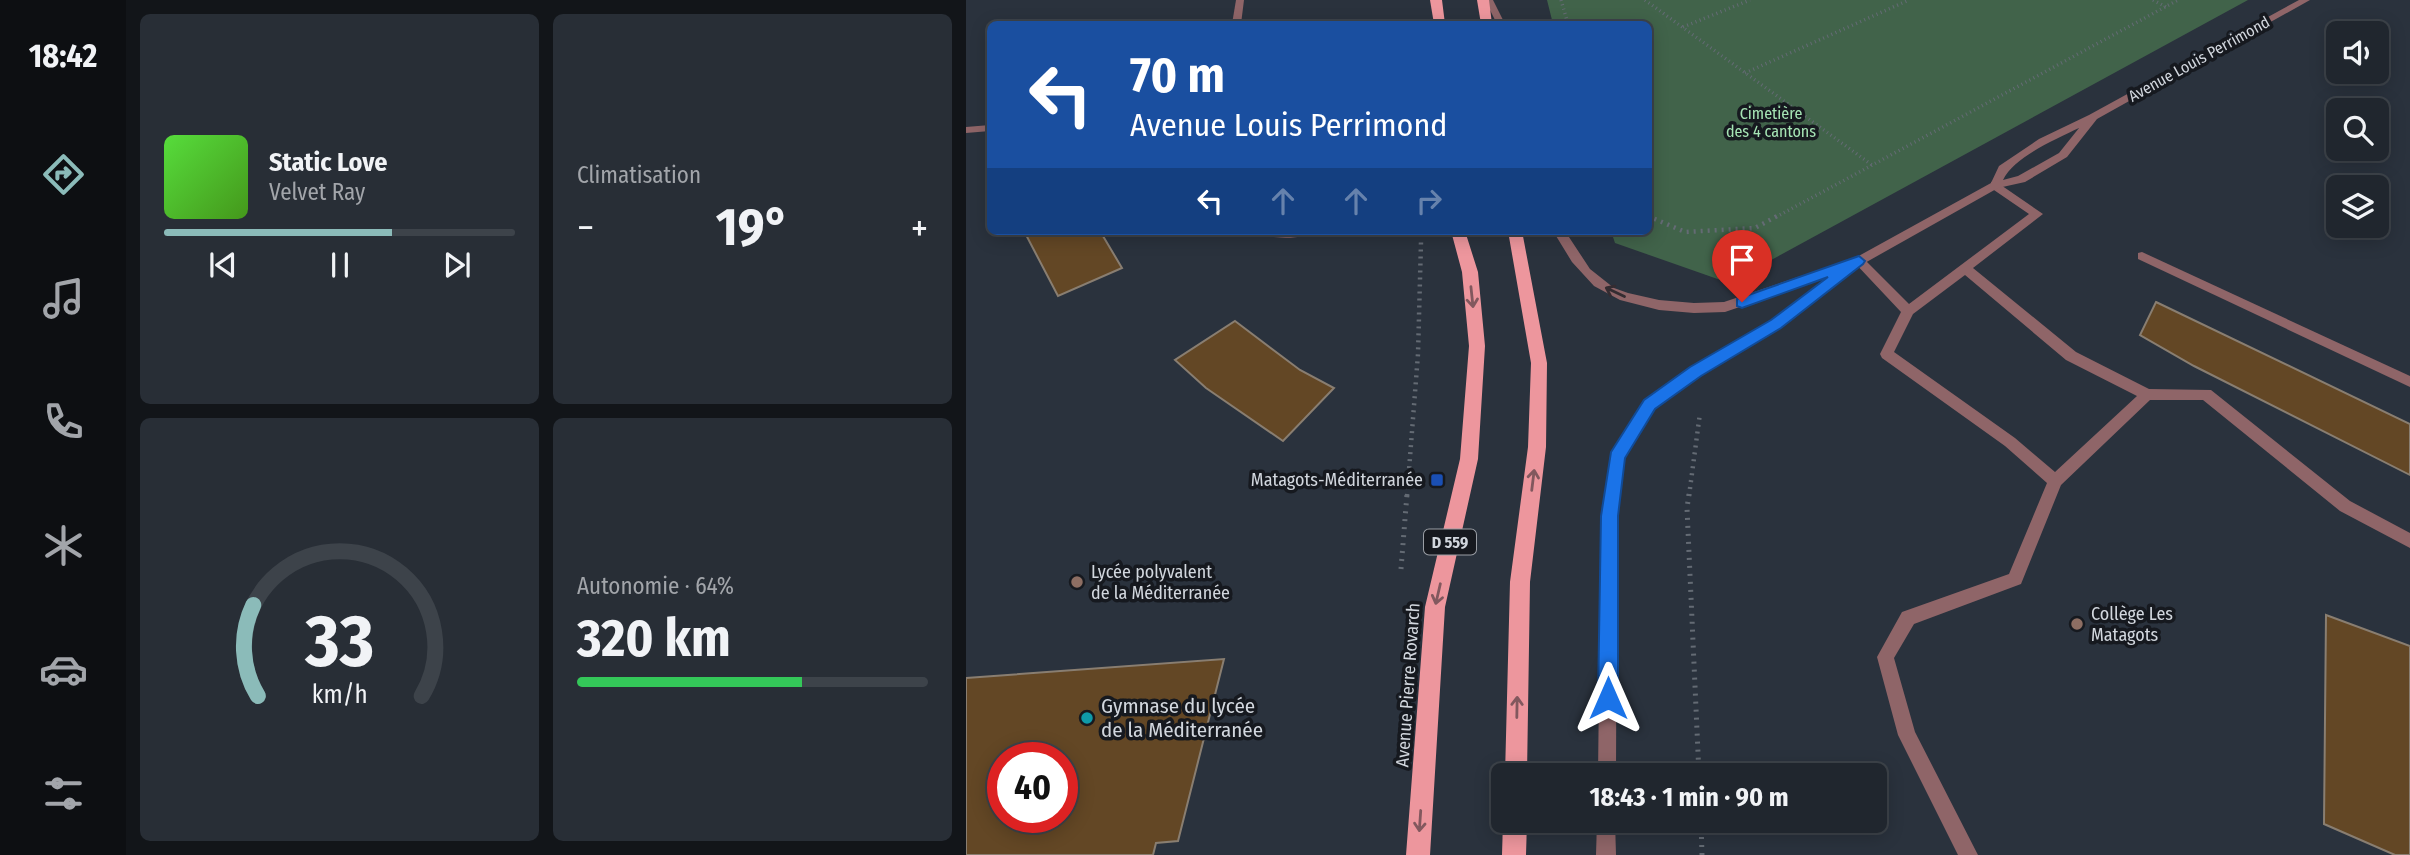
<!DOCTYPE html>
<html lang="fr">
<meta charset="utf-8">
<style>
:root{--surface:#20262e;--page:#282e36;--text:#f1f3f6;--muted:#a2a5aa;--line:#3d434a;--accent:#8bbbb9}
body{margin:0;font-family:"Fira Sans Condensed",sans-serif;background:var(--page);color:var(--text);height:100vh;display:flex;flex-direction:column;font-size:26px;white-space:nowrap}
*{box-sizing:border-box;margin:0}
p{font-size:23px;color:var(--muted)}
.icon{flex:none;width:38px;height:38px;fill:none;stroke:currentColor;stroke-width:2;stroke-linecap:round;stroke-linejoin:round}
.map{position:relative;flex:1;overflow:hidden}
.drawer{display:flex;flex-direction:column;gap:14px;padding:14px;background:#121519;width:840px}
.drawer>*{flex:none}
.top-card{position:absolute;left:21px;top:21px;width:665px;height:214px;border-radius:10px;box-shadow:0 4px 18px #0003,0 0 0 2px var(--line);background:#1a4fa0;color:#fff;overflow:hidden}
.fabs{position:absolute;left:1360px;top:21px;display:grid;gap:14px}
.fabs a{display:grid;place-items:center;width:63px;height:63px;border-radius:10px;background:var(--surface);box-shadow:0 4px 18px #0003,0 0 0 2px var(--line);font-size:35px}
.speed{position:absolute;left:21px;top:742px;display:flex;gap:14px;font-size:35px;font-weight:700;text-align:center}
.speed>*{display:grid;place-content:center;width:91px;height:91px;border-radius:50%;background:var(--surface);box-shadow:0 4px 18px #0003,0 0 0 2px var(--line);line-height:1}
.speed .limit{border:10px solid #d22;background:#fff;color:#111}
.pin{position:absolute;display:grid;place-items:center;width:60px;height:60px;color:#fff;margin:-72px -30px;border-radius:50% 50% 50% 0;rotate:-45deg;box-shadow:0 0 7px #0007}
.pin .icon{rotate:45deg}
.me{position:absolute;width:77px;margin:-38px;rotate:0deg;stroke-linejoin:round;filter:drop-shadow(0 0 5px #0008)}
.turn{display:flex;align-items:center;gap:24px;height:147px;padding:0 28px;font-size:32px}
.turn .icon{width:91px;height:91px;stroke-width:2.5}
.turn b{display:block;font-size:49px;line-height:60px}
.lanes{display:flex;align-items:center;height:66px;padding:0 28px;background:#0003;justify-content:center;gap:35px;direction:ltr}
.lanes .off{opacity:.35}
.big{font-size:52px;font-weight:700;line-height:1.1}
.drawer .card{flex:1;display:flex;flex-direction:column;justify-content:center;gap:10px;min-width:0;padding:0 24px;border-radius:10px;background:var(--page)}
.drawer .dial{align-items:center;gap:0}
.dial svg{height:182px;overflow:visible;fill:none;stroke:var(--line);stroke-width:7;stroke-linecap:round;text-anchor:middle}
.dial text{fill:var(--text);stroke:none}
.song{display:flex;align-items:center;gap:21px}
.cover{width:84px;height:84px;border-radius:10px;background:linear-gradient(135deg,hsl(110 70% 55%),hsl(100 70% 35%))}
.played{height:7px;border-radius:4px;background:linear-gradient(90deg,var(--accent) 65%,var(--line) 65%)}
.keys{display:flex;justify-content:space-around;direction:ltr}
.heat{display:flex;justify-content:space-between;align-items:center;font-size:38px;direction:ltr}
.charge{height:10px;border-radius:5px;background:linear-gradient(90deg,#34c759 64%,var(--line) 0)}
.drawer .tiles{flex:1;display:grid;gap:14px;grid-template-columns:repeat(2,1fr)}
.trip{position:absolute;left:525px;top:763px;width:396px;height:70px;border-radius:10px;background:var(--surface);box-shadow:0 4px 18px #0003,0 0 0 2px var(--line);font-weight:700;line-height:70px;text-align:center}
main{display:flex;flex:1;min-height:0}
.menu{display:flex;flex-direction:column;width:126px;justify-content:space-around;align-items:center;background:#0d0f12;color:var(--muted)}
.menu .icon{width:49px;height:49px}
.menu .on{color:var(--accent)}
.menu b{font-size:32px;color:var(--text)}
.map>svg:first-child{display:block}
.green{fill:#41634a}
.building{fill:#634725;stroke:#897e71;stroke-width:2;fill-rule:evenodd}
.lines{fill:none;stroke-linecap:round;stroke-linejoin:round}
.path-far2{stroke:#646b74;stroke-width:3.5;stroke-dasharray:1 3.5;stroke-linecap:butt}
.path-far1{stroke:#646b74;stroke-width:4.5;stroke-dasharray:2 5;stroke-linecap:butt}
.path{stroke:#646b74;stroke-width:5;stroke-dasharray:2 6;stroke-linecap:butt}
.service{fill:#8f6568;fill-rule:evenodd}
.minor{fill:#8f6568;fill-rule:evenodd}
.tertiary{fill:#8f6568;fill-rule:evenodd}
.primary{fill:#ed969d;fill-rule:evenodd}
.oneway{stroke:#342c31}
.oneway2{stroke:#82585e}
.route{fill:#1a73e8;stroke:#114b97;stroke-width:2}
.transit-dot{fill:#1a4fb4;stroke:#16191f;stroke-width:2.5}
.education-dot{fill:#8d6e63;stroke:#16191f;stroke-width:2.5}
.culture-dot{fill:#0f9aa8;stroke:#16191f;stroke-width:2.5}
.labels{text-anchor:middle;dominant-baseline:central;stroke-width:7;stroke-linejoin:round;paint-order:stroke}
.far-street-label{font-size:16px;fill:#d2d7de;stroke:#16191f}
.far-park-label{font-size:16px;fill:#a5e4b4;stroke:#16191f}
.shield{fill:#16191f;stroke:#9a9ea5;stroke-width:2}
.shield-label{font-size:16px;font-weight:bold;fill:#d2d7de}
.poi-label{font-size:18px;fill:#d2d7de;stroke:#16191f;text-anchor:start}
.street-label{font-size:18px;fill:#d2d7de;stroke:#16191f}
.near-poi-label{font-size:21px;fill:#d2d7de;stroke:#16191f;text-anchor:start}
</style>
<main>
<nav class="menu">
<b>18:42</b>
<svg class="icon on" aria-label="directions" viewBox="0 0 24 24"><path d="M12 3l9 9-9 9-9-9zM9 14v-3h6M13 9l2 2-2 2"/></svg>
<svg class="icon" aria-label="music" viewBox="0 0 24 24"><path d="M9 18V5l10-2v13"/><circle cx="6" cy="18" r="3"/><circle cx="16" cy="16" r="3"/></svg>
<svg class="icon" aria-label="phone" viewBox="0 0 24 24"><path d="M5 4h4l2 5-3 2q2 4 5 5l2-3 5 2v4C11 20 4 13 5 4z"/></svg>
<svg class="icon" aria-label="climate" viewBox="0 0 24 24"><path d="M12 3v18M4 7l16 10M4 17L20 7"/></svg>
<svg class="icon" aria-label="car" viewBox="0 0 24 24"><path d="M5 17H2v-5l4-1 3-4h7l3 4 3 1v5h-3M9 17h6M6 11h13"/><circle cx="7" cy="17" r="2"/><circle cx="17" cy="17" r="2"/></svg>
<svg class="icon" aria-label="filters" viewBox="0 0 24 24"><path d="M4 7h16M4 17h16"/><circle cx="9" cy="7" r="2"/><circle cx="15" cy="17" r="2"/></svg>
</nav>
<section class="drawer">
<div class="tiles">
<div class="card">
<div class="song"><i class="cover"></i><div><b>Static Love</b><p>Velvet Ray</p></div></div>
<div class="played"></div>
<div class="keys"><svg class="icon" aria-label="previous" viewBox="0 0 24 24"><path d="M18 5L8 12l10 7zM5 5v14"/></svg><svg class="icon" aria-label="pause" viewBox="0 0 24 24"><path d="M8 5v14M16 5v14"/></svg><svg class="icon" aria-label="next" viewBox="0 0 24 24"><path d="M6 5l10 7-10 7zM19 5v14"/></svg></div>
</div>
<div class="card"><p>Climatisation</p>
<div class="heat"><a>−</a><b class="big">19°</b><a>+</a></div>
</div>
<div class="card dial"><svg viewBox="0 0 100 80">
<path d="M14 69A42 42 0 1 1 86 69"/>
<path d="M14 69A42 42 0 0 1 12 29" stroke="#8bbbb9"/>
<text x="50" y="56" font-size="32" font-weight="700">33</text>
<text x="50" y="72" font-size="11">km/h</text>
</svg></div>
<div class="card"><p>Autonomie · 64%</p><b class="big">320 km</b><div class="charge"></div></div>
</div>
</section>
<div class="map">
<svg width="1444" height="855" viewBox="0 0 1444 855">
<rect width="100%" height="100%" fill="#2a323d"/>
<polygon class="green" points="581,0 1282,0 763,283 649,243 645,231 682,231 682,24 587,24"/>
<g class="building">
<polygon points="58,231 134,231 156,268 92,296"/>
<polygon points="1190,302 1444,424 1444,475 1228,366 1174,335"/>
<polygon points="269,321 334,370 368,388 317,441 240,388 209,360"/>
<polygon points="1360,615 1444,646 1444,855 1429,855 1358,824"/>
<path d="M258,659L212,841L190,843L187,855H0V678ZM37,758H96V817H37Z"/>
</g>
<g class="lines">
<g class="path-far2">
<polyline points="595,0 602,24"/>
<polyline points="679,0 906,165"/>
<polyline points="1187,0 1200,7"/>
<polyline points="717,27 784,0"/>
<polyline points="779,73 943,0"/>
<polyline points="810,217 1212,0"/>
</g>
<g class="path-far1">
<polyline points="682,216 719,232 789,228 813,215"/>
<polyline points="441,496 452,354 455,242"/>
<polyline points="723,496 734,413"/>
</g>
<g class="path">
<polyline points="723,494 721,508 733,775"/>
<polyline points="435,569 441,494"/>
<polyline points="735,821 736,855"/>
</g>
<g class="service">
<path d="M1029,181L1077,214L1007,268L1110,352L1183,389L1245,390L1384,501L1444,533V548L1374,511L1237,400H1184L1095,485L1055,584L948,624L928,658L949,732L1012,855H992L932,735L911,657L936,612L1043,574L1081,483L1039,446L916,358L914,354L935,312L887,261L889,258H897L943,304L1063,214L1025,188V182ZM999,275L1100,360L1171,396L1089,472L1049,438L928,352L947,314Z"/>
<polygon points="1176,252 1444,376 1444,387 1172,259 1172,253"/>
</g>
<g class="minor">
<polygon points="270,0 278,0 275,24 266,24"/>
<polygon points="24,125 24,131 0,133 0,127"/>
<path d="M288,231H351C340,240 299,240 288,231Z"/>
</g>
<g class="tertiary">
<polygon points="519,0 527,0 539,24 531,24"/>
<path d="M1333,0H1344L1131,119L1101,157L1059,182L1032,188L897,264L815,327L734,375L689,408L658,458L651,516L650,775H632L635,516L644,457L679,400L724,367L805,321L867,275L759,312L728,313L693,310L654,300L628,286L606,262L587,231H599L624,269L648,288L662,293L693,300L728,303L758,302L889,258L1025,183L1033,166L1073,139L1123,115ZM1113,128L1093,153L1052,176L1037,180C1048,157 1090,139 1113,128Z"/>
<polygon points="631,821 649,821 650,855 630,855"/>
</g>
<g class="primary">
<polygon points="464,0 476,0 479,24 468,24"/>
<polygon points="511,0 523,0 526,24 515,24"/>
<polygon points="485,231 499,231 512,272 519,346 512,459 479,607 464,855 440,855 459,607 494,459 503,346 496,272"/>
<polygon points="542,231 556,231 581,363 580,447 564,582 561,775 539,775 544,582 562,447 565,363"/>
<polygon points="537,821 561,821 560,855 536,855"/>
</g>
</g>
<defs><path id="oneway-shaft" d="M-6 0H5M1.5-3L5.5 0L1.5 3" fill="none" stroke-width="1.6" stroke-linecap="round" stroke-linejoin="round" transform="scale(1.75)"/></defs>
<use class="oneway" href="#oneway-shaft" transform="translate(649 292) rotate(-155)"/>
<g class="oneway2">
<use href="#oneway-shaft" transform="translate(506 297) rotate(84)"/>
<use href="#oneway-shaft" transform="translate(567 480) rotate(-83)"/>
<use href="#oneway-shaft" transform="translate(472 594) rotate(103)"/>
<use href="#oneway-shaft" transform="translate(551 707) rotate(-89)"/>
<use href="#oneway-shaft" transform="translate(454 821) rotate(94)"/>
</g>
<polygon class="route" points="893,256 899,261 897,264 815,328 735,376 689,409 659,458 652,516 652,698 649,704 642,707 635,704 632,698 635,516 645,452 678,400 724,367 805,320 862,277 776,308 771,306 771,299"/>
<rect class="transit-dot" x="464" y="473" width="14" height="14" rx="3.5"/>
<g class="education-dot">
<circle cx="111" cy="582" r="7"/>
<circle cx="1111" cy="624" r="7"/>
</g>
<circle class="culture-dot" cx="121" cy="718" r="7"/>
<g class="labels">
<g class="far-street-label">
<text transform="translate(1233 59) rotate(-29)">Avenue Louis Perrimond</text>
</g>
<g class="far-park-label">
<text x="805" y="113">Cimetière<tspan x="805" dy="18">des 4 cantons</tspan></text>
</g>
<rect class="shield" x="458" y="529.5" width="52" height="25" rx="5"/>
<g class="shield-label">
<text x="484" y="542">D 559</text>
</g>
<g class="poi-label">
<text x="457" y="480" text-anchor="end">Matagots-Méditerranée</text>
<text x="125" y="572">Lycée polyvalent<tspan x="125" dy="21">de la Méditerranée</tspan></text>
<text x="1125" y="614">Collège Les<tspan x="1125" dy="21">Matagots</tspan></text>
</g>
<g class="street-label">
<text transform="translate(442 685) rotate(-86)">Avenue Pierre Rovarch</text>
</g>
<g class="near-poi-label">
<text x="135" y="706">Gymnase du lycée<tspan x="135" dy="24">de la Méditerranée</tspan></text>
</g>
</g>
</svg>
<div class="fabs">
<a><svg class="icon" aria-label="sound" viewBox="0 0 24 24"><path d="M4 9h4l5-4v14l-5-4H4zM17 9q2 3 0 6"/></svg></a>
<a><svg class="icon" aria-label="search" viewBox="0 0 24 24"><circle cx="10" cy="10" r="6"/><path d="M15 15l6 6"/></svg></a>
<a><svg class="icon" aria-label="layers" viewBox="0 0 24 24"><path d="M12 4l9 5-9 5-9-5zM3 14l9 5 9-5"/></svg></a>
</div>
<div class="speed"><div class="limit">40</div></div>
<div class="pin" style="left:776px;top:302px;background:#d93025"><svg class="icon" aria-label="arrive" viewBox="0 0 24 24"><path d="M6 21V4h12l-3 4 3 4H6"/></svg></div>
<svg class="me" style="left:642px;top:698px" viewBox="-20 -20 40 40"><path d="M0-17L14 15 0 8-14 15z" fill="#1a73e8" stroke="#fff" stroke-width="4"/></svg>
<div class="trip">18:43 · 1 min · 90 m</div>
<div class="top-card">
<div class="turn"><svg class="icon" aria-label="left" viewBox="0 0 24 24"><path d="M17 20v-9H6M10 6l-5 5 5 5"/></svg><div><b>70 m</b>Avenue Louis Perrimond</div></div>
<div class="lanes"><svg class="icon" aria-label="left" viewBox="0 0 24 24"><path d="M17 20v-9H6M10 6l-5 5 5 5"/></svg><svg class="icon off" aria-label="ahead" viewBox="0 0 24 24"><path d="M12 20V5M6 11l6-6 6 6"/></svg><svg class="icon off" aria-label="ahead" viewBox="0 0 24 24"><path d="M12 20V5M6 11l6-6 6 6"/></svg><svg class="icon off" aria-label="right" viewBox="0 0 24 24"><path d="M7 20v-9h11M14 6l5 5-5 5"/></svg></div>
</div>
</div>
</main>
